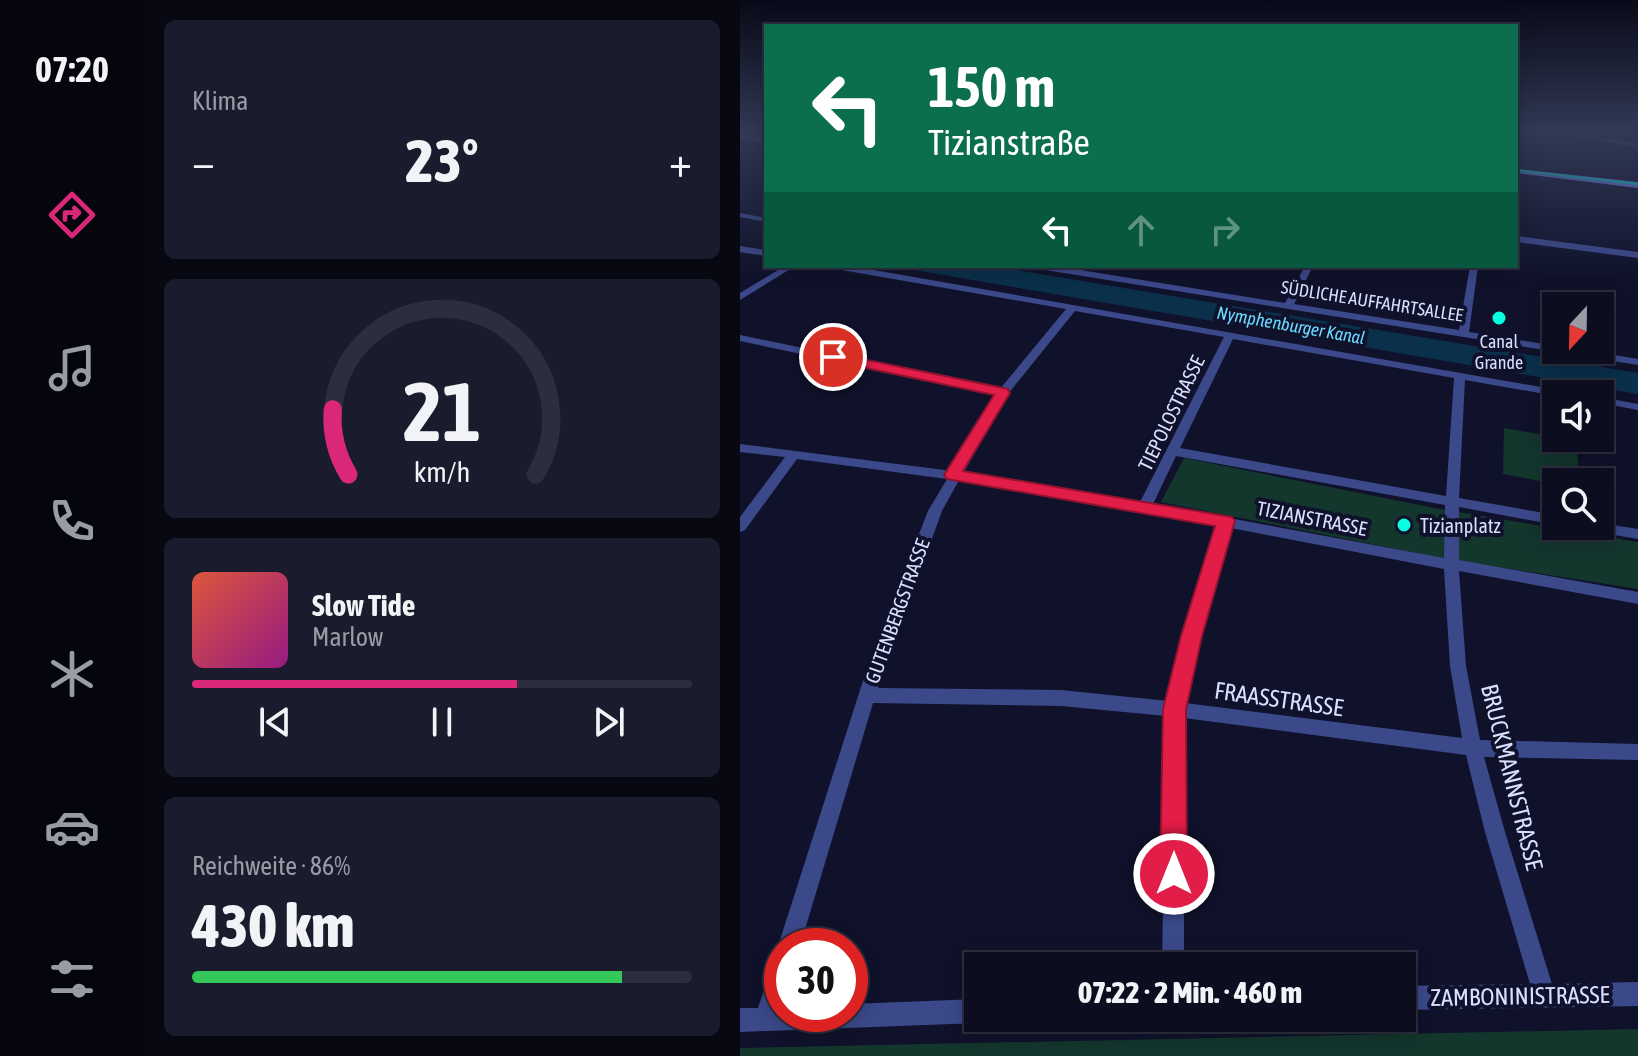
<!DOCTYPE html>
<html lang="de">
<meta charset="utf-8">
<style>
:root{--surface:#0c0e20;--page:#1a1c2d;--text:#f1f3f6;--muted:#9a9ca5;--line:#2c2e3e;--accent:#db2777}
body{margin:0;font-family:"Asap Condensed",sans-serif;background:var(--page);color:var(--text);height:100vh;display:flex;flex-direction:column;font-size:30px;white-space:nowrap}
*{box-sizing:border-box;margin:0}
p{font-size:26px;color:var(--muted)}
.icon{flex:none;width:44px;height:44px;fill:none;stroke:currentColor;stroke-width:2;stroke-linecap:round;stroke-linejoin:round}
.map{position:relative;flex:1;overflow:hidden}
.drawer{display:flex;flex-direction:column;gap:20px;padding:20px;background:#070812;width:596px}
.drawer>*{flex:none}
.hud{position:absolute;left:24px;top:24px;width:754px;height:244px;border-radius:0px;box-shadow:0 4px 20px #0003,0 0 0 2px var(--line);background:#0b6e4f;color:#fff;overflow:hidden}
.needle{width:52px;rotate:202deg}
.buttons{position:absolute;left:802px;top:292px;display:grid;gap:16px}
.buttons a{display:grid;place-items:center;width:72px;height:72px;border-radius:0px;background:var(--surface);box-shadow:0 4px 20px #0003,0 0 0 2px var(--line);font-size:40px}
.speed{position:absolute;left:24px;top:928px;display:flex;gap:16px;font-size:40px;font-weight:700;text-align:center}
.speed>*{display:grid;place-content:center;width:104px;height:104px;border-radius:50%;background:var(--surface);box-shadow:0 4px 20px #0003,0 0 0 2px var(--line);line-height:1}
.speed .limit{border:12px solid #d22;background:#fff;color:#111}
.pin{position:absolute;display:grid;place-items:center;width:68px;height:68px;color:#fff;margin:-34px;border:4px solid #fff;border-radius:50%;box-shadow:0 2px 8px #0007}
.me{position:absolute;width:88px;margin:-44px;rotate:0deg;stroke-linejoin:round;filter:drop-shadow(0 0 6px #0008)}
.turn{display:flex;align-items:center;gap:28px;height:168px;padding:0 32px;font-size:36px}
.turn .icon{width:104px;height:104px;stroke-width:2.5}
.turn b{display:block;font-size:56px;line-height:68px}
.lanes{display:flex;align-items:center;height:76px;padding:0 32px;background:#0003;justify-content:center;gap:40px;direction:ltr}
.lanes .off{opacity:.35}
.big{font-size:60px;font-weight:800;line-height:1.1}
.drawer .tile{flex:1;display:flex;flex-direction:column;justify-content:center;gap:12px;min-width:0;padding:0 28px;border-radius:12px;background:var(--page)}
.drawer .dial{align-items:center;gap:0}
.dial svg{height:208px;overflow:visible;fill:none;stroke:var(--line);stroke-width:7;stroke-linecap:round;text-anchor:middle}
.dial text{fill:var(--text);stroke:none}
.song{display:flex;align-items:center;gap:24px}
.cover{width:96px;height:96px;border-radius:12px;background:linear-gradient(135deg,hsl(10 70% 55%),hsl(310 70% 35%))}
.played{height:8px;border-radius:4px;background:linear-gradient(90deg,var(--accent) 65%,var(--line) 65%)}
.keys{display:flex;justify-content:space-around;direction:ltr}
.heat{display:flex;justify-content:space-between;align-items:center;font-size:44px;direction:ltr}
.charge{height:12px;border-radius:6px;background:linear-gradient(90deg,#34c759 86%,var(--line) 0)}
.trip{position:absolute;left:224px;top:952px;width:452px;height:80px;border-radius:0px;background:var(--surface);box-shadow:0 4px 20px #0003,0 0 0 2px var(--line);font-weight:800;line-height:80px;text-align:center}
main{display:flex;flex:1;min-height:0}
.dock{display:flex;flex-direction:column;width:144px;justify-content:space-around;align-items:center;background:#05060d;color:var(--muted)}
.dock .icon{width:56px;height:56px}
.dock .on{color:var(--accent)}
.dock b{font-size:36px;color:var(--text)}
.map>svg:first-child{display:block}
.green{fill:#13362d}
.water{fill:#0a304b}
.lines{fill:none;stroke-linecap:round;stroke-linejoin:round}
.minor{fill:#3b498b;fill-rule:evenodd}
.secondary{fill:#728dff;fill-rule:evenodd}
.tram{stroke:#07ffe1;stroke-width:2}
.route{fill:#e11d48;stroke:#92132f;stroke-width:2}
.poi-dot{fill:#07ffe1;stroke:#10122b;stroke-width:3}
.labels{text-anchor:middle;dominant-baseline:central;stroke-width:8;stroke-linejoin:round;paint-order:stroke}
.far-street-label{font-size:18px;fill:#dbdfff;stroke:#10122b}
.far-water-label{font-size:18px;font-style:italic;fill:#69dbff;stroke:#10122b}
.far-poi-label{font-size:18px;fill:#dbdfff;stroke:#10122b}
.street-label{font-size:20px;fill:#dbdfff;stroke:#10122b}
.poi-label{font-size:20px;fill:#dbdfff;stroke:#10122b;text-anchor:start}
.near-street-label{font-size:24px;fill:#dbdfff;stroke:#10122b}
</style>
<main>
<nav class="dock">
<b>07:20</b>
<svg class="icon on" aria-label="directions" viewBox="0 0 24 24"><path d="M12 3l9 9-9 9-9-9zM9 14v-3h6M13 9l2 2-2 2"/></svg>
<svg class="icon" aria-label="music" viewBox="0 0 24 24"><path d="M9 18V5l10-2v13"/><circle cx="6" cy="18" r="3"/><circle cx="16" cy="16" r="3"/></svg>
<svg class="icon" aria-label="phone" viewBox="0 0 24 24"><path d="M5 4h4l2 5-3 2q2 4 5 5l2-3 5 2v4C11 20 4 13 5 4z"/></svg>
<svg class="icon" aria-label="climate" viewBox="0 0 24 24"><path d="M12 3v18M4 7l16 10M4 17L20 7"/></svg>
<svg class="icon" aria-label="car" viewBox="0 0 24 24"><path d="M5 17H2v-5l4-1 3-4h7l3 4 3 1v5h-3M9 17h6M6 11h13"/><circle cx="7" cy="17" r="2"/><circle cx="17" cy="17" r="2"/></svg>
<svg class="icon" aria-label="filters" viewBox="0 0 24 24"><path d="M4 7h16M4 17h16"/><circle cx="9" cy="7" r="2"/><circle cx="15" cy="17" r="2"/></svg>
</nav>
<section class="drawer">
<div class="tile"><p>Klima</p>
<div class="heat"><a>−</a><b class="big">23°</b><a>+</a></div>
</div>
<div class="tile dial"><svg viewBox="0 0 100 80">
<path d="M14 69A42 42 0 1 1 86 69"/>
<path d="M14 69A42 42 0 0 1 8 44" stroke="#db2777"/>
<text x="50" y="56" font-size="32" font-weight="700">21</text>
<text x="50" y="72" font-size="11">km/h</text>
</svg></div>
<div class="tile">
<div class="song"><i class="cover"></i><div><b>Slow Tide</b><p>Marlow</p></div></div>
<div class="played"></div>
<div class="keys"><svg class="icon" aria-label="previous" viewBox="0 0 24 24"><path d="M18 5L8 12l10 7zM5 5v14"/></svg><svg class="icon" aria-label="pause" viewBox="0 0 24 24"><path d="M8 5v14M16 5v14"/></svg><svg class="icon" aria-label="next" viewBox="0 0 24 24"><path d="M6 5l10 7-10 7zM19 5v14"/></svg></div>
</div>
<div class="tile"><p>Reichweite · 86%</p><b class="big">430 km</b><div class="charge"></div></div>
</section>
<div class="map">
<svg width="898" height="1056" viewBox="0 0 898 1056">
<rect width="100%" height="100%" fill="#10122b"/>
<g class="green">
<polygon points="764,428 836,441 840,482 816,484 763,474"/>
<polygon points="444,458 700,509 898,542 898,589 701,558 421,502"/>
<polygon points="898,1029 898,1056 0,1056 0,1048"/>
</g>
<polygon class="water" points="151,266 252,266 898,373 898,394"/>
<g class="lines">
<g class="minor">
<polygon points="793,130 808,130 898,143 898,147"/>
<polygon points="0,135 26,138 26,142 0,139"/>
<polygon points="0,213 26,218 26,222 0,217"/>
<polygon points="776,236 898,252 898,258 776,242"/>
<polygon points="0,246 26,250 26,256 0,252"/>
<polygon points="45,266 55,266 0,300 0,293"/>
<path d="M92,266H111L829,392L831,394H816V396L725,380L719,498L816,515V525L719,507V560L898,592V604L719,571L726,666L740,740L898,744V760L744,757L765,832L812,984L898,982V1006L662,1010V986L790,984L745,832L726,755L444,718V966H422L426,716L321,706L133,703L60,946H42L41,954L38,946L130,659L188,511L207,479L57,459L5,530L0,532V517L45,457L0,452V444L212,471L256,395L0,341V335L260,389L326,309L96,269ZM335,311L484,337L400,502L224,472L268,394ZM493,339L714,378L706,496L440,448ZM436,456L705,505L704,558L413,504ZM219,480L478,525L443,636L428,701L321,690L138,688L202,511ZM491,528L704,569L710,666L722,738L445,703L459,636Z"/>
<polygon points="295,266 316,266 545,303 565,266 573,266 554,304 719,330 730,266 738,266 729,332 816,346 816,350 844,350 898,359 898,365 299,269"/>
<polygon points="860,397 898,404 898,410 860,403"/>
<polygon points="860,523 898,529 898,539 850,531 843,526 860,526"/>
<polygon points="42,957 42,1014 110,1014 110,1004 238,999 238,1018 247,1018 238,1023 0,1032 0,1008 18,1008 34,960"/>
</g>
<polygon class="secondary" points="776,169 898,182 898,188 776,173"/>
<polyline class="tram" points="776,170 898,184"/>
</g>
<linearGradient id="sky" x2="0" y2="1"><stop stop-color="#090a18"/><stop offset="0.47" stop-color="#313955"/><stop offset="1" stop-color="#313955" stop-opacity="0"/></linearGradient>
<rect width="898" height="278" fill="url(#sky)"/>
<polygon class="route" points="93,353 268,389 270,393 223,471 492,517 495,521 462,636 446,709 447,874 443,883 434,887 424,883 420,874 423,709 441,636 475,526 207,479 204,475 254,395 88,360 86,357"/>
<g class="poi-dot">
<circle cx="759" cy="318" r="8"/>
<circle cx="664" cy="525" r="8"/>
</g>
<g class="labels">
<g class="far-street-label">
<text transform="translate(632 301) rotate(9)">SÜDLICHE AUFFAHRTSALLEE</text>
</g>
<g class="far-water-label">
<text transform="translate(551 325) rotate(10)">Nymphenburger Kanal</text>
</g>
<g class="far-poi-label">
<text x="759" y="341">Canal<tspan x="759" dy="21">Grande</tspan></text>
</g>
<g class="street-label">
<text transform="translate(431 413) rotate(-64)">TIEPOLOSTRASSE</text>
<text transform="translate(572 518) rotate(11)">TIZIANSTRASSE</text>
<text transform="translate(157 611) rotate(-70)">GUTENBERGSTRASSE</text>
</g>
<g class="poi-label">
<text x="680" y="525">Tizianplatz</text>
</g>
<g class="near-street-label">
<text transform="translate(539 699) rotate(8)">FRAASSTRASSE</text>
<text transform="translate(772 777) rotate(76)">BRUCKMANNSTRASSE</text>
<text transform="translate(780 996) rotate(-1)">ZAMBONINISTRASSE</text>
</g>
</g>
</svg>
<div class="buttons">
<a><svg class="needle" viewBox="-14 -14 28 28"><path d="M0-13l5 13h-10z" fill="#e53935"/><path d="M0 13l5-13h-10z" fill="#9a9ca5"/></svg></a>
<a><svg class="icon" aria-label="sound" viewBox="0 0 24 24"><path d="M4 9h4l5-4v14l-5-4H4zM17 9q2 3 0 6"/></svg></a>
<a><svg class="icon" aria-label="search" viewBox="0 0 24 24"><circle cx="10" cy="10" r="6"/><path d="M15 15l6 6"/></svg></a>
</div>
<div class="speed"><div class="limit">30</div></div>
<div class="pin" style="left:93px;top:357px;background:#d93025"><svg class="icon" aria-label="arrive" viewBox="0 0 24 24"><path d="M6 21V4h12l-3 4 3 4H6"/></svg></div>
<svg class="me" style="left:434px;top:874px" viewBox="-20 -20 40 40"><circle r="17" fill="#e11d48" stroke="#fff" stroke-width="3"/><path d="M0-11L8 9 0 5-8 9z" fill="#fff"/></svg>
<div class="trip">07:22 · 2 Min. · 460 m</div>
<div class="hud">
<div class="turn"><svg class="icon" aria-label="left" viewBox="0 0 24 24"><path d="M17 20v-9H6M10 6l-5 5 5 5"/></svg><div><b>150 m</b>Tizianstraße</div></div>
<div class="lanes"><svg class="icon" aria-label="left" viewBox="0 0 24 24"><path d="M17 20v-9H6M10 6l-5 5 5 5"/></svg><svg class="icon off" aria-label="ahead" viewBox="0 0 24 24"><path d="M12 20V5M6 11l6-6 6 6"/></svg><svg class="icon off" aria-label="right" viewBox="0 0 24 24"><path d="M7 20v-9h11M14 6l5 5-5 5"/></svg></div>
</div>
</div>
</main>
